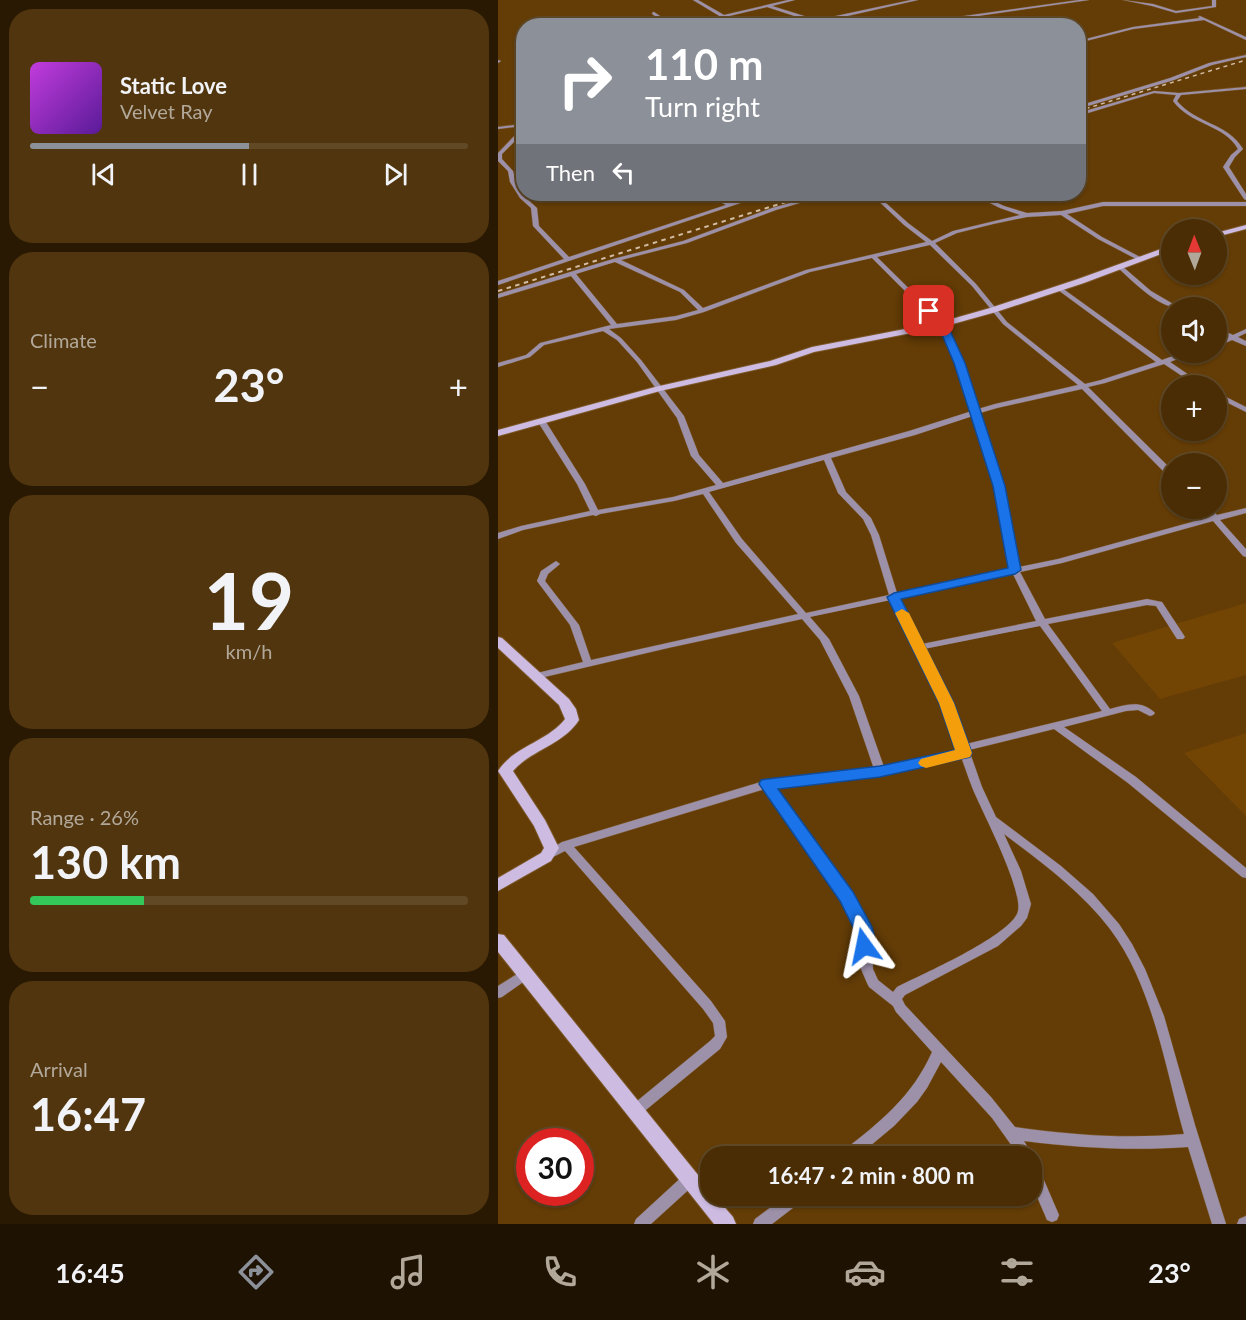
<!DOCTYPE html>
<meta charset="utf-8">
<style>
:root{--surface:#4a2d04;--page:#51350e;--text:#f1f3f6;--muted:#b2a89a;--line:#614926;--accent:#8c9099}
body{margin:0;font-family:Lato,sans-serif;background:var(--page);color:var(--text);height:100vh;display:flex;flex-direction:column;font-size:22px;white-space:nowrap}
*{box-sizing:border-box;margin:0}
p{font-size:20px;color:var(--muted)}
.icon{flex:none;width:33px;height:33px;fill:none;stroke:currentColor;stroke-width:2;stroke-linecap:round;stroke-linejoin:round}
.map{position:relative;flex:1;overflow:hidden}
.side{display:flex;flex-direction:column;gap:9px;padding:9px;background:#291902;width:498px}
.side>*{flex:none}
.banner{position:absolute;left:18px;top:18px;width:570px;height:183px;border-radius:24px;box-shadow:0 2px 4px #0004,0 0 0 2px var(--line);background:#8c9099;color:#fff;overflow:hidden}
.needle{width:39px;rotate:359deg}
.fabs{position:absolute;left:663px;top:219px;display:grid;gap:12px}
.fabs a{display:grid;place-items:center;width:66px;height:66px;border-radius:50%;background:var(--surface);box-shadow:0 2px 4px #0004,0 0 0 2px var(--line);font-size:30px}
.speed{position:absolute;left:18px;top:1128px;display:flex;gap:12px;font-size:30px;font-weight:700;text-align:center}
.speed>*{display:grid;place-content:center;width:78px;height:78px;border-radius:50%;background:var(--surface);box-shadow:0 2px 4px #0004,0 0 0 2px var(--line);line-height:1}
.speed .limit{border:9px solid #d22;background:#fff;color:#111}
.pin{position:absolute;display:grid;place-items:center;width:51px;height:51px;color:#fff;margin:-26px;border-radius:12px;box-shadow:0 3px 9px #0006}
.me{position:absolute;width:66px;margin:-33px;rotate:348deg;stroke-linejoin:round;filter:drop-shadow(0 0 4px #0008)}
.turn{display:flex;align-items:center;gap:21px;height:126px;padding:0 30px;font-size:27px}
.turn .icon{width:78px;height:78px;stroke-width:2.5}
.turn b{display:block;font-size:42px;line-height:51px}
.then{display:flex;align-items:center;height:57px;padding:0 30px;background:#0003;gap:12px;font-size:22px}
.big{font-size:45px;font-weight:700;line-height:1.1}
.side .card{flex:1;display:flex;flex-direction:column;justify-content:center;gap:9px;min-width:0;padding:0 21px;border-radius:24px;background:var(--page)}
.side .dial{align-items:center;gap:0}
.dial b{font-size:78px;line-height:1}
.song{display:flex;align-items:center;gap:18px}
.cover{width:72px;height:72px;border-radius:9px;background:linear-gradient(135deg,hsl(290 70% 55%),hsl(270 70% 35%))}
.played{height:6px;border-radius:3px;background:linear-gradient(90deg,var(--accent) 50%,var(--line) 50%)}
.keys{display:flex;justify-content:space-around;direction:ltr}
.heat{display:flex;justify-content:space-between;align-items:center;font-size:33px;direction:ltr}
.charge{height:9px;border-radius:4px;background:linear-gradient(90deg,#34c759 26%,var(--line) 0)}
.trip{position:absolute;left:202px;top:1146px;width:342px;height:60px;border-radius:24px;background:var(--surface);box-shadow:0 2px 4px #0004,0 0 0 2px var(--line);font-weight:700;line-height:60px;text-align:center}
.menu{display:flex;height:96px;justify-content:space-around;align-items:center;background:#1e1202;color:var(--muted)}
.menu .icon{width:42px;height:42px}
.menu .selected{color:var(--accent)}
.menu b{font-size:27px;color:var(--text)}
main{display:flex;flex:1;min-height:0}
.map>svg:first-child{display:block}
.built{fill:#724505}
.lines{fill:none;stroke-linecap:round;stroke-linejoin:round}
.street-casing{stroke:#7b5829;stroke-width:1}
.secondary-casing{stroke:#7b5829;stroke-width:2}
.street{fill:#9d91a9;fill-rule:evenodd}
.secondary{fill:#cdbbe1;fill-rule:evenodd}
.rail-far1{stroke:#d2bca3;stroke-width:1.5;stroke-dasharray:4 4;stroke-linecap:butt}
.rail{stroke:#d2bca3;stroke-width:2;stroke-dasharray:4.5 4.5;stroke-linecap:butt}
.route{fill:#1a73e8;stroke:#114b97;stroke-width:1.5}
.slow{fill:#f59e0b}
</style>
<main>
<section class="side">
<div class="card">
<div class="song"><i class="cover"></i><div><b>Static Love</b><p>Velvet Ray</p></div></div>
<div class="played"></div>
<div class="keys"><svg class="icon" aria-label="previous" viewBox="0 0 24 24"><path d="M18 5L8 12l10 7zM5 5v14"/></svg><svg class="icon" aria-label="pause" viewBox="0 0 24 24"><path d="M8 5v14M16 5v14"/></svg><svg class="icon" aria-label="next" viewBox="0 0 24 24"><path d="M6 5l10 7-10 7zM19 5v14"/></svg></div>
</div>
<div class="card"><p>Climate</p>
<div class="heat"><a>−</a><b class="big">23°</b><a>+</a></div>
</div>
<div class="card dial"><b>19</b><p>km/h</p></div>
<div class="card"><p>Range · 26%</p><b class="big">130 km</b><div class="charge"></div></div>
<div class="card"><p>Arrival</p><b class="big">16:47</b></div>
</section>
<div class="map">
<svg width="748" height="1224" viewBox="0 0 748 1224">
<rect width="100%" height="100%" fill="#633c06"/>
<g class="built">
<polygon points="748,603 748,675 662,699 614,643"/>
<polygon points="748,733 748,816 686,753"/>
</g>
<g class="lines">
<defs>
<g id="street">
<polygon points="195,0 200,0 226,15 290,0 297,0 274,6 319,20 413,0 420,0 323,22 335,26 327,26 269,7 227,17 229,26 225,26 223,17"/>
<polygon points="581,0 591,0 452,20 432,26 424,26 452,18"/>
<polygon points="625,0 655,4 678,11 714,6 714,0 718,0 718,7 678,13 654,6"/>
<polygon points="155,12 156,12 177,26 172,26 154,14"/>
<polygon points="702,16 748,37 748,40 706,20 635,29 580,43 580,41 635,27 702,18 700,17"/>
<polygon points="748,55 748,57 714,65 676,80 580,109 580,106 672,78 711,63"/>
<polygon points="0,60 3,61 0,63"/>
<path d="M748,87V89L683,95L679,101C698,124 730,123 745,149L737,157L731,167L748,194V200L746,199L725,167L733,155L740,149C726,124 694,126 675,101L678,95L656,93L580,116V113L656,91L681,93Z"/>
<polygon points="26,124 26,126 0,129 0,127"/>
<polygon points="24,128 26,128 26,132 4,154 4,159 15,171 18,182 26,196 39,208 41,226 71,257 228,205 210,195 210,194 215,194 233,203 262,194 269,194 0,285 0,281 66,259 35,226 33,208 22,198 12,182 10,171 0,161 0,153"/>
<path d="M325,194H332L278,210L189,243L123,260L186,290L205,308L308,270L428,242L406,225L373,194H378L410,223L434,241L455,231L522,215L502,208L476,195V194H481L506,206L529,213L564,211L605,202H748V206H605L569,214L604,237L644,258V260L642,261L600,239L563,215L529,217L495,224L459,233L437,243L478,284L509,322L587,384L603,380L658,362L560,290V288H564L664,360L686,352H697L672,362L707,386H699L666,364L607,383L590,387L674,470V477H671L584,389L499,408L482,413L505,486L521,567L560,559L712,517L704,508H713L719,515L748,508V513L722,520L748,549V557L745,556L715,521L564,563L522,572L547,619L649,599L664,602L687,637L685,639H679L658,606L649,605L550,624L612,709C629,704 644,700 657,713L655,715L652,716L640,710L628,711L566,727L638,777L748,868V878L744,877L630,783L556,729L471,750L484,787L498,817L563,866L595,894L621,924L634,944L647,969L666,1016L697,1125L728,1224H714L690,1147C635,1151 581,1148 526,1141L535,1156L534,1158V1156H521L494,1118L443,1062L429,1088L419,1102L396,1126L360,1156H343L345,1151C382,1122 414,1097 434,1052L398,1012L395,1006L371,987L369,983L363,969L361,932L345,900L267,789L76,847L213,1001L227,1021L229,1037L222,1049L143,1114L138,1116L133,1114L131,1110L133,1106L212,1041L217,1036L215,1023L205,1009L67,851L51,859L47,858L45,855L47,852L64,842L269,780L376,769L351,696L322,640L304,619L170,648L38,679L35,678L33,676L35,674L85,662L72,625L39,581L43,571L58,561L62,564L50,574L47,581L81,625L93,660L300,614L238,543L205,494L176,501L102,514L98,516L95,515L25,530L0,539V533L23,526L92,511L79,484L40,422L44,420L48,422L87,484L100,510L175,497L218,485L193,456L179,418L139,362L119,340L105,331L46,345L32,357L0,367V363L28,355L42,343L113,325L73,276L0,298V294L115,259L185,241L274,208ZM432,245L474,286L505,324L580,385L497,404L480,409L465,363L447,324L379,257ZM374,258L441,325L459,363L474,411L411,431L225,483L201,455L186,416L143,360L123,338L111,329L178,320L206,312L312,272ZM117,262L182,292L200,310L178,316L119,324L78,274ZM475,416L497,486L512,569L399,593L381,535L373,518L348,492L333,458L417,435ZM326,460L340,493L365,519L373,535L391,595L308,613L244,539L211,492ZM515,574L538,621L424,644L401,598ZM393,600L443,703L460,751L386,767L361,696L331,639L312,617ZM542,626L604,711L468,744L453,703L426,649ZM463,757C467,767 470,777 474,787C483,810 529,895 519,914C507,938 425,974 399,987L395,992L380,980L375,969L373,932L353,894L277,787L382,776ZM506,834C543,862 583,891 612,929C655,986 667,1067 686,1134C629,1139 573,1135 517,1127L493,1097L407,1005L404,999L407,995L500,946L523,926L529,918L533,904L523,871Z"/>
<path d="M620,266H624L653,291L682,308C660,308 636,282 620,268Z"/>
<polygon points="718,327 735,335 748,329 748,333 740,337 748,341 748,346 734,340 718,347 718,342 729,337 718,332"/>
<polygon points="718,392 748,407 748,412 718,397"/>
<polygon points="27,969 31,970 33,974 31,978 4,997 0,998 0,986"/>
<polygon points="534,1162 539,1164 561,1215 559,1220 554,1222 549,1220 534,1185"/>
<polygon points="192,1172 197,1174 199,1179 197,1184 153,1224 136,1224 138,1219 187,1174"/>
<polygon points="288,1196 306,1196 304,1201 274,1224 255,1224 257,1219"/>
<polygon points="748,1216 748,1224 739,1224 741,1219"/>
</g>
<g id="secondary">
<polygon points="748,225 748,229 718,237 718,233"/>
<polygon points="674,245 674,250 586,283 498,312 444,327 316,352 278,365 162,391 0,436 0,430 157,387 272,361 314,347 443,322 492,308 580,279"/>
<path d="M0,637L4,638L71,699L78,709L81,720C65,745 33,750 15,771L47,820L61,848L53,861L0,891V878L43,853L46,848L36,826L0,771C16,746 49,742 67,719L61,705L0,648Z"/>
<polygon points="0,934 6,935 213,1191 213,1196 217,1196 235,1217 238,1224 216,1224 0,952"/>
</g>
</defs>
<use href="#street" class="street-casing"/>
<use href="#secondary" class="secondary-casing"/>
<use href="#street" class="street"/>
<use href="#secondary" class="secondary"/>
<polyline class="rail-far1" points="580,111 748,60"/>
<polyline class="rail" points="0,291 314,194"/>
</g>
<path class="route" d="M431,308L449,324L467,363L507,486L523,570L517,574L403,599L456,703L474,753L472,757L382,777L280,789L355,892L374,927C377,935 377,944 373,952L366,954L360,952L357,946L358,933L342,901L261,784L263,780L269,779L382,766L457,750L441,703L389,597L396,593L510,568L495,486L456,363L440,325L426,311Z"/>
<polygon class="slow" points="404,609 411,613 456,703 474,753 472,757 428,768 423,766 420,763 423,759 457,750 441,703 397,613"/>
</svg>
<div class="fabs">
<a><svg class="needle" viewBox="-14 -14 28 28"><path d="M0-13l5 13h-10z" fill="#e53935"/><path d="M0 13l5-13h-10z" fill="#b2a89a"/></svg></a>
<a><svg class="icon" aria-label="sound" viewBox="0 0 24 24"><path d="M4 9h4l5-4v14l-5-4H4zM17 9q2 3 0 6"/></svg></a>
<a>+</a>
<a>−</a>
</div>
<div class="speed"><div class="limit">30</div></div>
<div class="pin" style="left:431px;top:311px;background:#d93025"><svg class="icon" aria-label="arrive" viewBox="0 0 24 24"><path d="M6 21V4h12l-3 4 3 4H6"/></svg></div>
<svg class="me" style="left:366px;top:946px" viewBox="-20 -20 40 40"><path d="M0-17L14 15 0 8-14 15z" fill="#1a73e8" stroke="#fff" stroke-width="4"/></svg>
<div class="trip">16:47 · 2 min · 800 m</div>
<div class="banner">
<div class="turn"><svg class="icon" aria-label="right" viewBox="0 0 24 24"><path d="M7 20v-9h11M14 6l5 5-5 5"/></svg><div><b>110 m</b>Turn right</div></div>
<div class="then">Then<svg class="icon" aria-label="left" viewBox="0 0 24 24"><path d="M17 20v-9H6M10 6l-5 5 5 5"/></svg></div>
</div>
</div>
</main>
<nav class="menu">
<b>16:45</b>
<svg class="icon selected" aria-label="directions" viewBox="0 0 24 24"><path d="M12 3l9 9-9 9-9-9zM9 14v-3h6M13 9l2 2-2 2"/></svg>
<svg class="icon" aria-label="music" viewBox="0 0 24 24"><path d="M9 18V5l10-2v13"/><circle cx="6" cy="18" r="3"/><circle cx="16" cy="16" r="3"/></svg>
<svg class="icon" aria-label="phone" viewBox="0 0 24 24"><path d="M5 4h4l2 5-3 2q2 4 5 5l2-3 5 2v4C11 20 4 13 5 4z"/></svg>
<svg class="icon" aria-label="climate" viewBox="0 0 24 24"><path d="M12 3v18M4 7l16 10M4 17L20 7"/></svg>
<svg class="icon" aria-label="car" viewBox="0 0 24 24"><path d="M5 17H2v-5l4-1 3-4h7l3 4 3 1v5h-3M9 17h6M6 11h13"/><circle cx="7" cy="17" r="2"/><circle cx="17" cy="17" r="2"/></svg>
<svg class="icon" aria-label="filters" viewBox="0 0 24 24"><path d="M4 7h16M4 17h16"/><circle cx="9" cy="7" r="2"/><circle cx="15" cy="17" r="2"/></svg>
<b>23°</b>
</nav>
